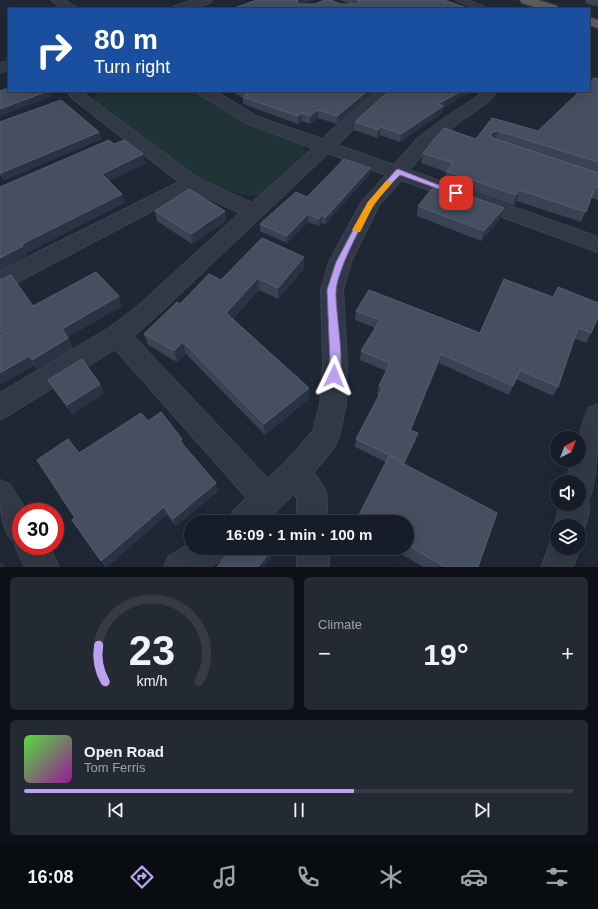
<!DOCTYPE html>
<meta charset="utf-8">
<style>
:root{--surface:#171d28;--page:#242a34;--text:#f1f3f6;--muted:#9ea2a8;--line:#363b45;--accent:#bca0f2}
body{margin:0;font-family:Helvetica,sans-serif;background:var(--page);color:var(--text);height:100vh;display:flex;flex-direction:column;font-size:15px;white-space:nowrap}
*{box-sizing:border-box;margin:0}
p{font-size:13px;color:var(--muted)}
.icon{flex:none;width:22px;height:22px;fill:none;stroke:currentColor;stroke-width:2;stroke-linecap:round;stroke-linejoin:round}
.map{position:relative;height:567px;overflow:hidden}
.panel{display:flex;flex-direction:column;gap:10px;padding:10px;background:#0d1016;flex:1}
.panel>*{flex:none}
.guide{position:absolute;left:8px;top:8px;width:582px;height:84px;border-radius:0px;box-shadow:0 4px 16px #0002,0 0 0 1px var(--line);background:#1a4fa0;color:#fff;overflow:hidden}
.needle{width:26px;rotate:42deg}
.buttons{position:absolute;left:550px;top:431px;display:grid;gap:8px}
.buttons a{display:grid;place-items:center;width:36px;height:36px;border-radius:50%;background:var(--surface);box-shadow:0 4px 16px #0002,0 0 0 1px var(--line);font-size:20px}
.speed{position:absolute;left:12px;top:503px;display:flex;gap:8px;font-size:20px;font-weight:700;text-align:center}
.speed>*{display:grid;place-content:center;width:52px;height:52px;border-radius:50%;background:var(--surface);box-shadow:0 4px 16px #0002,0 0 0 1px var(--line);line-height:1}
.speed .limit{border:6px solid #d22;background:#fff;color:#111}
.pin{position:absolute;display:grid;place-items:center;width:34px;height:34px;color:#fff;margin:-17px;border-radius:8px;box-shadow:0 2px 6px #0006}
.me{position:absolute;width:44px;margin:-22px;rotate:2deg;stroke-linejoin:round;filter:drop-shadow(0 0 3px #0008)}
.turn{display:flex;align-items:center;gap:14px;height:84px;padding:0 20px;font-size:18px}
.turn .icon{width:52px;height:52px;stroke-width:2.5}
.turn b{display:block;font-size:28px;line-height:34px}
.big{font-size:30px;font-weight:800;line-height:1.1}
.panel .widget{flex:1;display:flex;flex-direction:column;justify-content:center;gap:6px;min-width:0;padding:0 14px;border-radius:6px;background:var(--page)}
.panel .dial{align-items:center;gap:0}
.dial svg{height:104px;overflow:visible;fill:none;stroke:var(--line);stroke-width:7;stroke-linecap:round;text-anchor:middle}
.dial text{fill:var(--text);stroke:none}
.song{display:flex;align-items:center;gap:12px}
.cover{width:48px;height:48px;border-radius:6px;background:linear-gradient(135deg,hsl(110 70% 55%),hsl(300 70% 35%))}
.played{height:4px;border-radius:2px;background:linear-gradient(90deg,var(--accent) 60%,var(--line) 60%)}
.keys{display:flex;justify-content:space-around;direction:ltr}
.heat{display:flex;justify-content:space-between;align-items:center;font-size:22px;direction:ltr}
.panel .tiles{flex:1;display:grid;gap:10px;grid-template-columns:1fr 1fr}
.widget:last-child{grid-column:span 2}
.trip{position:absolute;left:184px;top:515px;width:230px;height:40px;border-radius:20px;background:var(--surface);box-shadow:0 4px 16px #0002,0 0 0 1px var(--line);font-weight:800;line-height:40px;text-align:center}
.dock{display:flex;height:64px;justify-content:space-around;align-items:center;background:#090c10;color:var(--muted)}
.dock .icon{width:28px;height:28px}
.dock .current{color:var(--accent)}
.dock b{font-size:18px;color:var(--text)}
.map>svg:first-child{display:block}
.green{fill:#203336}
.lines{fill:none;stroke-linecap:round;stroke-linejoin:round}
.service-casing{stroke:#3b424f;stroke-width:2}
.minor-casing{stroke:#3b424f;stroke-width:2}
.tertiary-casing{stroke:#3b424f;stroke-width:2}
.trunk-casing{stroke:#3d4350;stroke-width:2}
.service{fill:#323946;fill-rule:evenodd}
.minor{fill:#323946;fill-rule:evenodd}
.tertiary{fill:#323946;fill-rule:evenodd}
.trunk{fill:#5e5d5a;fill-rule:evenodd}
.wall{fill:#394354}
.shaded-wall{fill:#293343}
.building{fill:#454f60;stroke:#555f70}
.route{fill:#bca0f2;stroke:#7a689d}
.slow{fill:#f59e0b}
</style>
<div class="map">
<svg width="598" height="567" viewBox="0 0 598 567">
<rect width="100%" height="100%" fill="#1f2735"/>
<polygon class="green" points="100,91 194,91 243,121 304,145 305,152 260,195 242,195 201,180 94,99 97,92"/>
<g class="lines">
<defs>
<polygon id="service" points="456,0 468,0 489,9 477,9"/>
<g id="minor">
<polygon points="51,0 65,0 78,9 63,9"/>
<path d="M75,91L82,92L199,179L252,203L313,148L246,123L199,94L196,91H215L258,117L322,139L370,97L380,91H399L396,94L380,103L337,145L394,165L418,138L446,117L478,96L481,91H497L488,102L458,123L430,146L409,170L598,237V252L401,180L379,205L351,262L343,290L347,362L346,404L339,437L335,446L313,473C330,491 327,499 327,522H297V498L293,494L266,522H229L233,511L247,498L115,349L9,415L0,419V393L109,328L137,307L240,213L192,190L8,287L0,289V271L179,182L72,98L69,95L72,92ZM328,153L386,175L361,203L329,262L321,290L323,362L320,404L313,431L284,464L268,479L133,336L153,319Z"/>
<path d="M598,404C598,427 598,483 588,500C592,509 585,529 579,537V526H557V534L554,526L560,504H579V482H566L572,460H579C579,439 579,428 589,408Z"/>
<path d="M0,480L10,485L27,512H21V546H49L59,567H25L15,546L16,543C0,534 0,500 0,480Z"/>
<polygon points="557,535 557,548 579,548 579,546 580,548 573,567 541,567 553,537"/>
<polygon points="191,543 191,548 228,548 223,559 210,567 164,567 169,556"/>
<rect x="297" y="548" width="32" height="19"/>
</g>
<g id="tertiary">
<polygon points="194,0 212,0 210,3 190,9 172,9 174,6"/>
<polygon points="9,61 9,70 0,72 0,63"/>
</g>
<g id="trunk">
<polygon points="520,0 538,0 557,6 559,9 541,9 522,3"/>
<polygon points="589,17 598,20 598,28 589,25"/>
</g>
</defs>
<use href="#service" class="service-casing"/>
<use href="#minor" class="minor-casing"/>
<use href="#tertiary" class="tertiary-casing"/>
<use href="#trunk" class="trunk-casing"/>
<use href="#service" class="service"/>
<use href="#minor" class="minor"/>
<use href="#tertiary" class="tertiary"/>
<use href="#trunk" class="trunk"/>
</g>
<g class="wall">
<polygon points="257,0 313,0 302,4 351,4 340,0 444,0 231,9"/>
<polygon points="586,0 598,0 598,7 585,3"/>
<polygon points="598,79 598,200 591,198 581,222 517,201 513,205 444,181 446,172 421,163 423,153 476,139 492,118 538,131"/>
<polygon points="231,91 377,91 369,96 337,124 318,118 310,124 302,121 298,124 243,104 243,98"/>
<polygon points="392,91 471,91 470,92 443,108 442,113 400,142 380,135 377,138 354,130 355,122"/>
<polygon points="0,122 99,132 101,139 4,180 0,175"/>
<polygon points="370,168 369,175 325,224 322,223 319,226 308,222 287,243 260,231 260,224 307,197"/>
<polygon points="418,206 504,208 501,218 481,241 417,216"/>
<polygon points="155,211 225,211 226,221 192,244 157,221"/>
<polygon points="304,269 278,299 259,290 233,319 309,388 309,399 265,435 186,354 177,362 148,345 144,334 180,304 221,280"/>
<polygon points="504,279 591,333 586,343 574,338 558,387 553,396 516,379 509,395 439,363 411,430 418,433 415,442 405,464 478,567 423,567 391,548 407,548 407,522 356,522 358,517 386,462 355,447 356,439 379,396 377,395 379,386 386,371 360,360 361,351 375,328 355,320 356,311 480,333"/>
<polygon points="33,306 122,306 68,337 73,348 37,369 34,365 2,384 2,334"/>
<polygon points="48,380 100,384 104,393 72,414 53,389"/>
<polygon points="148,421 184,446 218,491 176,526 167,515 75,518 79,453"/>
</g>
<g class="shaded-wall">
<polygon points="298,0 313,0 300,5 297,8 297,1"/>
<polygon points="48,91 50,91 52,97 0,116 0,109"/>
<polygon points="367,91 377,91 369,96 337,124 337,116"/>
<polygon points="461,91 471,91 470,92 443,108 442,113 400,142 401,134 438,104"/>
<polygon points="318,110 318,118 310,124 310,116"/>
<polygon points="302,113 302,121 298,124 298,116"/>
<polygon points="381,127 380,135 377,138 378,130"/>
<polygon points="498,131 495,141 490,135 493,132"/>
<polygon points="99,132 101,139 4,180 1,173"/>
<polygon points="143,154 146,164 105,183 102,174"/>
<polygon points="370,168 369,175 325,224 326,217"/>
<polygon points="520,190 517,201 513,205 516,195"/>
<polygon points="122,194 125,203 27,253 28,255 0,270 0,258 22,244"/>
<polygon points="504,208 501,218 481,241 484,231"/>
<polygon points="225,211 226,221 192,244 191,234"/>
<polygon points="308,214 308,222 287,243 287,236"/>
<polygon points="322,215 322,223 319,226 319,219"/>
<polygon points="304,257 304,269 278,299 278,288"/>
<polygon points="258,278 259,290 228,325 226,313"/>
<polygon points="119,296 122,306 66,338 62,329"/>
<polygon points="68,338 73,348 37,369 32,360"/>
<polygon points="183,342 186,354 177,362 174,351"/>
<polygon points="441,354 439,363 407,438 410,430"/>
<polygon points="29,356 34,365 2,384 0,382 0,373"/>
<polygon points="100,384 104,393 72,414 67,405"/>
<polygon points="309,388 309,399 265,435 264,424"/>
<polygon points="418,433 415,442 402,471 404,462"/>
<polygon points="182,439 185,448 180,441"/>
<polygon points="216,483 218,491 176,526 173,519"/>
<polygon points="164,507 167,515 107,567 105,567 101,561"/>
<polygon points="270,552 271,558 264,567 258,567"/>
<polygon points="0,562 6,567 1,567 0,566"/>
</g>
<g class="building">
<polygon points="257,0 298,0 297,1 298,4 315,4 325,0 331,0 340,4 357,4 359,2 357,0 444,0 470,9 231,9"/>
<polygon points="594,78 598,79 598,162 498,131 493,132 490,135 493,138 598,173 598,188 595,187 586,212 520,190 516,195 447,171 453,163 423,153 444,128 476,139 492,118 538,131 580,91 589,91 589,82"/>
<polygon points="9,88 9,91 48,91 0,109 0,91"/>
<polygon points="243,91 367,91 337,116 318,110 310,116 302,113 298,116 243,97 248,94"/>
<polygon points="392,91 461,91 438,104 443,106 401,134 381,127 378,130 355,122 382,97"/>
<polygon points="61,100 99,132 1,173 0,172 0,122"/>
<polygon points="109,140 114,144 124,140 143,154 102,174 122,194 22,244 23,246 0,258 0,187"/>
<polygon points="344,159 370,168 326,217 322,215 319,219 308,214 287,236 260,224 296,192 307,197"/>
<polygon points="436,184 504,208 484,231 418,206"/>
<polygon points="189,189 225,211 191,234 155,211"/>
<polygon points="262,238 304,257 278,288 258,278 226,313 309,388 264,424 183,342 174,351 144,334 177,302 180,304 209,274 221,280"/>
<polygon points="96,272 119,296 62,329 68,338 32,360 29,356 0,373 0,335 2,334 0,331 0,279 3,279 11,275 33,306"/>
<polygon points="504,279 553,297 558,287 598,303 598,317 591,333 578,328 558,387 520,370 513,386 441,354 410,430 418,433 404,462 356,439 383,388 379,386 390,363 361,351 380,320 356,311 369,290 480,333"/>
<polygon points="82,359 100,384 67,405 48,380"/>
<polygon points="161,412 182,439 180,441 216,483 173,519 164,507 101,561 72,520 75,518 37,460 68,439 79,453 141,413 148,421"/>
<polygon points="389,456 497,513 478,567 445,567 407,545 407,522 367,522 358,517"/>
<polygon points="233,548 265,548 270,552 258,567 217,567"/>
</g>
<path class="route" d="M398,169L459,193L456,195L453,194L400,175C391,184 381,194 374,205C362,222 337,271 336,291C335,312 346,364 338,380L334,381L331,380L329,376L330,362L327,290L336,262L368,202L396,170Z"/>
<polygon class="slow" points="386,181 391,181 392,183 374,204 360,232 354,232 352,230 368,202"/>
</svg>
<div class="buttons">
<a><svg class="needle" viewBox="-14 -14 28 28"><path d="M0-13l5 13h-10z" fill="#e53935"/><path d="M0 13l5-13h-10z" fill="#9ea2a8"/></svg></a>
<a><svg class="icon" aria-label="sound" viewBox="0 0 24 24"><path d="M4 9h4l5-4v14l-5-4H4zM17 9q2 3 0 6"/></svg></a>
<a><svg class="icon" aria-label="layers" viewBox="0 0 24 24"><path d="M12 4l9 5-9 5-9-5zM3 14l9 5 9-5"/></svg></a>
</div>
<div class="speed"><div class="limit">30</div></div>
<div class="pin" style="left:456px;top:193px;background:#d93025"><svg class="icon" aria-label="arrive" viewBox="0 0 24 24"><path d="M6 21V4h12l-3 4 3 4H6"/></svg></div>
<svg class="me" style="left:334px;top:376px" viewBox="-20 -20 40 40"><path d="M0-17L14 15 0 8-14 15z" fill="#bca0f2" stroke="#fff" stroke-width="4"/></svg>
<div class="trip">16:09 · 1 min · 100 m</div>
<div class="guide">
<div class="turn"><svg class="icon" aria-label="right" viewBox="0 0 24 24"><path d="M7 20v-9h11M14 6l5 5-5 5"/></svg><div><b>80 m</b>Turn right</div></div>
</div>
</div>
<section class="panel">
<div class="tiles">
<div class="widget dial"><svg viewBox="0 0 100 80">
<path d="M14 69A42 42 0 1 1 86 69"/>
<path d="M14 69A42 42 0 0 1 9 41" stroke="#bca0f2"/>
<text x="50" y="56" font-size="32" font-weight="700">23</text>
<text x="50" y="72" font-size="11">km/h</text>
</svg></div>
<div class="widget"><p>Climate</p>
<div class="heat"><a>−</a><b class="big">19°</b><a>+</a></div>
</div>
<div class="widget">
<div class="song"><i class="cover"></i><div><b>Open Road</b><p>Tom Ferris</p></div></div>
<div class="played"></div>
<div class="keys"><svg class="icon" aria-label="previous" viewBox="0 0 24 24"><path d="M18 5L8 12l10 7zM5 5v14"/></svg><svg class="icon" aria-label="pause" viewBox="0 0 24 24"><path d="M8 5v14M16 5v14"/></svg><svg class="icon" aria-label="next" viewBox="0 0 24 24"><path d="M6 5l10 7-10 7zM19 5v14"/></svg></div>
</div>
</div>
</section>
<nav class="dock">
<b>16:08</b>
<svg class="icon current" aria-label="directions" viewBox="0 0 24 24"><path d="M12 3l9 9-9 9-9-9zM9 14v-3h6M13 9l2 2-2 2"/></svg>
<svg class="icon" aria-label="music" viewBox="0 0 24 24"><path d="M9 18V5l10-2v13"/><circle cx="6" cy="18" r="3"/><circle cx="16" cy="16" r="3"/></svg>
<svg class="icon" aria-label="phone" viewBox="0 0 24 24"><path d="M5 4h4l2 5-3 2q2 4 5 5l2-3 5 2v4C11 20 4 13 5 4z"/></svg>
<svg class="icon" aria-label="climate" viewBox="0 0 24 24"><path d="M12 3v18M4 7l16 10M4 17L20 7"/></svg>
<svg class="icon" aria-label="car" viewBox="0 0 24 24"><path d="M5 17H2v-5l4-1 3-4h7l3 4 3 1v5h-3M9 17h6M6 11h13"/><circle cx="7" cy="17" r="2"/><circle cx="17" cy="17" r="2"/></svg>
<svg class="icon" aria-label="filters" viewBox="0 0 24 24"><path d="M4 7h16M4 17h16"/><circle cx="9" cy="7" r="2"/><circle cx="15" cy="17" r="2"/></svg>
</nav>
